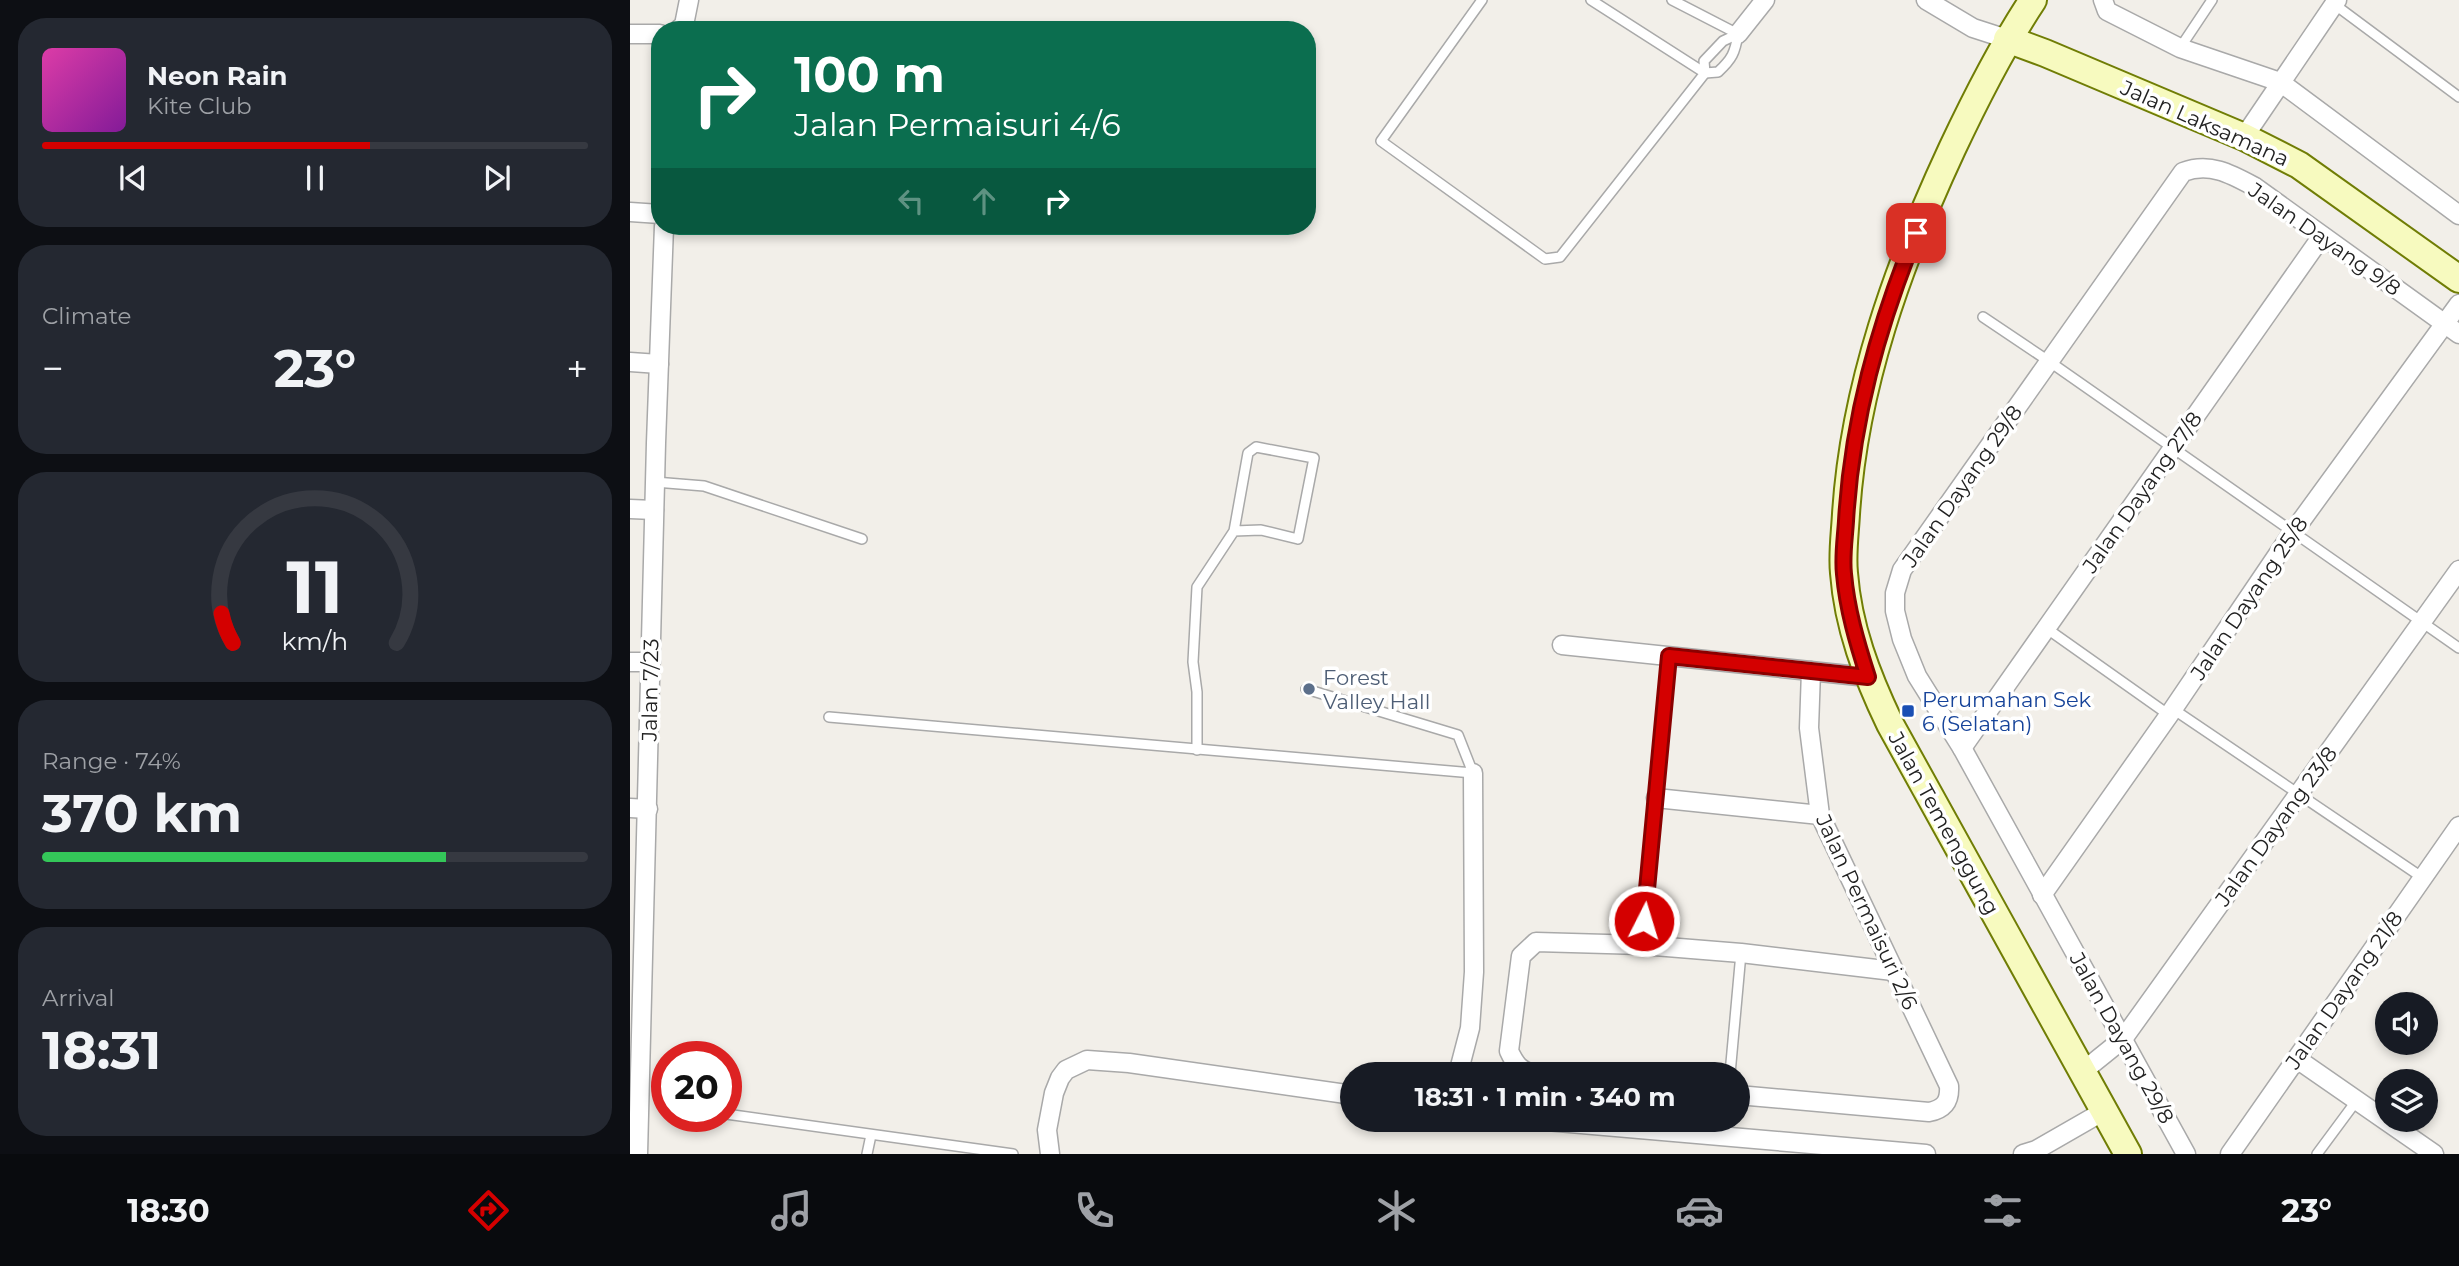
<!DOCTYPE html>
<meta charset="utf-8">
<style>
:root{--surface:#171b24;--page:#242831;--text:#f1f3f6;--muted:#9ea1a6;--line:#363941;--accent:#d40000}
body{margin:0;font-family:Montserrat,sans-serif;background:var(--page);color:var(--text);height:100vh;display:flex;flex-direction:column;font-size:26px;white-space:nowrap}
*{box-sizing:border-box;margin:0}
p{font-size:23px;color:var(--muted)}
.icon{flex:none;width:38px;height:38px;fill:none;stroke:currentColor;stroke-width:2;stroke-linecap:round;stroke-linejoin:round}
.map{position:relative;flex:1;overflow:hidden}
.details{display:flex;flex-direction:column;gap:18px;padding:18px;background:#0d0f14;width:630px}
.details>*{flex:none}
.guide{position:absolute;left:21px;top:21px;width:665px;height:214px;border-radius:28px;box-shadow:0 4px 10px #0003;background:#0b6e4f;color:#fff;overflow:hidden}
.controls{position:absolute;left:1745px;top:992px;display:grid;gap:14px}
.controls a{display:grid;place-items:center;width:63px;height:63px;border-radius:50%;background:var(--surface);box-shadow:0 4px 10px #0003;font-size:35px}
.speed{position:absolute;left:21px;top:1041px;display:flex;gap:14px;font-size:35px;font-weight:700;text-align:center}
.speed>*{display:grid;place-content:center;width:91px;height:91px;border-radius:50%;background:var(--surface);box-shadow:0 4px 10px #0003;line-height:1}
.speed .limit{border:10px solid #d22;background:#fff;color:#111}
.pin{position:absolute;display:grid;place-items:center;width:60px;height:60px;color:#fff;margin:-30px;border-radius:14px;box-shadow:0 4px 10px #0006}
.me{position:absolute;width:77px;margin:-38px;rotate:5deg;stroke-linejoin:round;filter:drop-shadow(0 0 5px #0008)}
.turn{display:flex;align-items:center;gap:24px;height:147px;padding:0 28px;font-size:32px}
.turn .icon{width:91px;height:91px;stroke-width:2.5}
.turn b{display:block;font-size:49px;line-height:60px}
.lanes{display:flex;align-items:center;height:66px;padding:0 28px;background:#0003;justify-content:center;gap:35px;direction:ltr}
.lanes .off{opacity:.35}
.big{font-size:52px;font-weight:700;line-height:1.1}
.details .card{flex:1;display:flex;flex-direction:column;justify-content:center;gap:10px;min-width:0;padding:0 24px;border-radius:28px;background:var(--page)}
.details .dial{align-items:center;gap:0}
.dial svg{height:182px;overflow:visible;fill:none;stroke:var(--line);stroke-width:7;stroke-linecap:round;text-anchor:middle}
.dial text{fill:var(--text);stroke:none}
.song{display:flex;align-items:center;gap:21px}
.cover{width:84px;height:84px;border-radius:10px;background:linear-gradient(135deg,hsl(320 70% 55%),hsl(290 70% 35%))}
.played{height:7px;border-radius:4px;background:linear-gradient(90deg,var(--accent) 60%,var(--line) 60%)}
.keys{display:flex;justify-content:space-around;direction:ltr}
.heat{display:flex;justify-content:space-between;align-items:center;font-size:38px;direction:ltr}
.charge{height:10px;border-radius:5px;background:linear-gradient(90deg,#34c759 74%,var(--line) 0)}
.trip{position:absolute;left:710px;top:1062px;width:410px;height:70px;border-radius:35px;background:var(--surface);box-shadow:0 4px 10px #0003;font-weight:700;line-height:70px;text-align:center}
.dock{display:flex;height:112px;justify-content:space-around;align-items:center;background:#090b0e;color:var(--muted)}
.dock .icon{width:49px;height:49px}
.dock .on{color:var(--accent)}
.dock b{font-size:32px;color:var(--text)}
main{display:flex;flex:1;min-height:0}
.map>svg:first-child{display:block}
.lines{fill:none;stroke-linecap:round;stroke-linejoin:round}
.lane-casing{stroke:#a9a9a9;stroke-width:12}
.street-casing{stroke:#a9a9a9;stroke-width:21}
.secondary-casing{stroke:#707d05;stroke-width:30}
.lane{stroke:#fff;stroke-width:9}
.street{stroke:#fff;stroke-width:18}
.secondary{stroke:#f7fabf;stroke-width:26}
.route-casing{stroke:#8a0000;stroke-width:18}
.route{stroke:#d40000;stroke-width:12}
.service-dot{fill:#5c6f8a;stroke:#fff;stroke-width:2.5}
.transit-dot{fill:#1a4fb4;stroke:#fff;stroke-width:2.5}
.labels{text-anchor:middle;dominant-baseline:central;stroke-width:7;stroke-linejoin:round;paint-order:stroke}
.street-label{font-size:21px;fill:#222;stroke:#fff}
.service-label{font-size:21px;fill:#4e5e75;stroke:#fff;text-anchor:start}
.transit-label{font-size:21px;fill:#164399;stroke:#fff;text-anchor:start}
</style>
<main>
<section class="details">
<div class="card">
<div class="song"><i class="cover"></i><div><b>Neon Rain</b><p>Kite Club</p></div></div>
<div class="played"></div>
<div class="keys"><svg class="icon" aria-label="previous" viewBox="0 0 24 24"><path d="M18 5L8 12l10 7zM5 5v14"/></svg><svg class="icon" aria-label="pause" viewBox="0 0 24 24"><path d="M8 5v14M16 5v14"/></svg><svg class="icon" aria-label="next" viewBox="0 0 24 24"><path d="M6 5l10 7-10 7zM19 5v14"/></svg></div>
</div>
<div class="card"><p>Climate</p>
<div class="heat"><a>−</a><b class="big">23°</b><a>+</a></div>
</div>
<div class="card dial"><svg viewBox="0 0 100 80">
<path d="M14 69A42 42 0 1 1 86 69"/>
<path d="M14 69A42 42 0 0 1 9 56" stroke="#d40000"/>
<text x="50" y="56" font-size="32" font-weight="700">11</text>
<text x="50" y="72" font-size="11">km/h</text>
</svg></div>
<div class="card"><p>Range · 74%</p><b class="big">370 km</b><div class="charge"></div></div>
<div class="card"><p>Arrival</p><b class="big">18:31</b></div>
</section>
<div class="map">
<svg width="1829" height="1154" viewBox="0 0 1829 1154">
<rect width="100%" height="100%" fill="#f2efe9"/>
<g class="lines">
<defs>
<g id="lane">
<polyline points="852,0 751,141 915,259 930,257 1075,73 961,0"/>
<polyline points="1042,0 1108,34"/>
<polyline points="1704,4 1829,97"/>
<path d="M1108,34C1105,53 1102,59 1088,72L1075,73L1074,61L1093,41Z"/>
<polyline points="1550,48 1582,0"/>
<polyline points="1353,317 1420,362 1829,648"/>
<polyline points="25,482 74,486 232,539"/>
<polyline points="1416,628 1539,715"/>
<polyline points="1543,709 1793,878"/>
<polyline points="199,717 843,773 828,735 676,689"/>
<polyline points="567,750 567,692 563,662 567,587 604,531 618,453 626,447 684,458 668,539 631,530 604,531"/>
<polyline points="1012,945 1039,656"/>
<polyline points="1100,1074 1111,953"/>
<polyline points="96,1114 383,1154"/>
<polyline points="237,1154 241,1135"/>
<polyline points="1687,1154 1727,1100"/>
</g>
<g id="street">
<polyline points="1296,0 1343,28 1377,39"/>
<polyline points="1473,0 1477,11 1550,48 1650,82 1829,215"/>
<polyline points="48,30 54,25 59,0"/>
<polyline points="0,34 30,34"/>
<polyline points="1108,34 1135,0"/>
<polyline points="1614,137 1707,0"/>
<polyline points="0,212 30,214"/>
<polyline points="0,362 29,364"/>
<polyline points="0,509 24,510"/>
<polyline points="932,645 1238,677"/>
<polyline points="0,662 21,662"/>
<polyline points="1332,748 1692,236"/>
<polyline points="1026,798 1190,815"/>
<polyline points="0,808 18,809"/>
<polyline points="1412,895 1539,715 1663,532 1829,304"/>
<polyline points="1667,1059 1804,1154"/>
<polyline points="1452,1072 1493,1039 1829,570"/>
<polyline points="828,1074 840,1028 844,972 843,773"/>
<path d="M904,1074C890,1071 885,1064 879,1051L891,956L906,942L1012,945L1111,953L1263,971"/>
<path d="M1108,1095L1299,1112C1314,1109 1320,1102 1319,1086L1190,815L1179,728L1181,671"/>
<polyline points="905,1120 1296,1154"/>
<polyline points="8,1154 26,443 34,226"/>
<polyline points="420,1154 417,1130 424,1093 430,1078 436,1070 457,1060 499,1063 723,1095"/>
<polyline points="1393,1154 1406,1150 1474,1111"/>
<path d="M1556,1154L1332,748L1287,676L1272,639L1265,611V593L1272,570L1553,172C1580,162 1601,174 1625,187L1829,334"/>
<polyline points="1600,1154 1829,826"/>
</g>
<g id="secondary">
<path d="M1403,0C1371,48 1346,98 1322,149C1268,265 1224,387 1216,514C1215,533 1212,554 1214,573C1218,627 1237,676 1260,724L1498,1154"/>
<polyline points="1377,39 1415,53 1614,137 1669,165 1829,279"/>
</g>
</defs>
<use href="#lane" class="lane-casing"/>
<use href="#street" class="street-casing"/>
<use href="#secondary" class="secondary-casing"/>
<use href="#lane" class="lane"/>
<use href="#street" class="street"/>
<use href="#secondary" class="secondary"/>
</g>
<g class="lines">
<defs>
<path id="route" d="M1014,921L1039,656L1238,677C1227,643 1217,609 1214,574C1212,557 1215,538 1216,521C1222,419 1248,327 1286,233"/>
</defs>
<use href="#route" class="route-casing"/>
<use href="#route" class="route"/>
</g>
<circle class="service-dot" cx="679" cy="689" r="7"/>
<rect class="transit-dot" x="1271" y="704" width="14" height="14" rx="3.5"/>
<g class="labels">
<g class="street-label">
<text transform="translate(1575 123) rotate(24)">Jalan Laksamana</text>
<text transform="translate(1695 239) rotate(35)">Jalan Dayang 9/8</text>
<text transform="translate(1332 486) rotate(-55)">Jalan Dayang 29/8</text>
<text transform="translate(1512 492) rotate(-55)">Jalan Dayang 27/8</text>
<text transform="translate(1619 598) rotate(-56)">Jalan Dayang 25/8</text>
<text transform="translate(20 690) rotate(-89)">Jalan 7/23</text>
<text transform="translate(1314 823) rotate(61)">Jalan Temenggung</text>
<text transform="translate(1646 826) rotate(-54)">Jalan Dayang 23/8</text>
<text transform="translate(1237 912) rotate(65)">Jalan Permaisuri 2/6</text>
<text transform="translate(1714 990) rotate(-55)">Jalan Dayang 21/8</text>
<text transform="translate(1492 1038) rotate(61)">Jalan Dayang 29/8</text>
</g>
<g class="service-label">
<text x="693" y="677">Forest<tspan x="693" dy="24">Valley Hall</tspan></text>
</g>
<g class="transit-label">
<text x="1292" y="699">Perumahan Sek<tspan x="1292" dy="24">6 (Selatan)</tspan></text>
</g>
</g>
</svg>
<div class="controls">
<a><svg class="icon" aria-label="sound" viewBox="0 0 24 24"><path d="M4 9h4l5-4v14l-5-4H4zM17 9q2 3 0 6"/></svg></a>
<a><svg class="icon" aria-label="layers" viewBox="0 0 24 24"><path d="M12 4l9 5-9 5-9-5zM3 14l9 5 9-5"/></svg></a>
</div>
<div class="speed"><div class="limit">20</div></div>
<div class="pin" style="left:1286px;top:233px;background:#d93025"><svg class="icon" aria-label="arrive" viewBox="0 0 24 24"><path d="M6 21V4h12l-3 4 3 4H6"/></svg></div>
<svg class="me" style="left:1014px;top:921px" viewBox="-20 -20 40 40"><circle r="17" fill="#d40000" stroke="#fff" stroke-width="3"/><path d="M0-11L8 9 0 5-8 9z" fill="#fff"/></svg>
<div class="trip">18:31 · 1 min · 340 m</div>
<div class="guide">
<div class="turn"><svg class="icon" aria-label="right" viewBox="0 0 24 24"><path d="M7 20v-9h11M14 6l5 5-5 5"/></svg><div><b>100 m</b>Jalan Permaisuri 4/6</div></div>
<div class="lanes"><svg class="icon off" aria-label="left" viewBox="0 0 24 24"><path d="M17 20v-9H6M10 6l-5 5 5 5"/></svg><svg class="icon off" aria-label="ahead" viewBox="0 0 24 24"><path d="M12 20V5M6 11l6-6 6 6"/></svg><svg class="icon" aria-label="right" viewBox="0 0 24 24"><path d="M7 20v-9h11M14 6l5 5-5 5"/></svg></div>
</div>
</div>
</main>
<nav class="dock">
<b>18:30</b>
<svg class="icon on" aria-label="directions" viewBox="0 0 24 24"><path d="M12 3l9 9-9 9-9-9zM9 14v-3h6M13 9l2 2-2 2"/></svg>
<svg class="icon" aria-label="music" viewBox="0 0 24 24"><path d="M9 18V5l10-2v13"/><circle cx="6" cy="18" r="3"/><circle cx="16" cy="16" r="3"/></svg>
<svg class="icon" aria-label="phone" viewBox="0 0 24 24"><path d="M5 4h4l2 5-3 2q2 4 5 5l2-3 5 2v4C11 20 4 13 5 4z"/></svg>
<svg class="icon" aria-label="climate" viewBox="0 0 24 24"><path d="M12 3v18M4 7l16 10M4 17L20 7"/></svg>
<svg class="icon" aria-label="car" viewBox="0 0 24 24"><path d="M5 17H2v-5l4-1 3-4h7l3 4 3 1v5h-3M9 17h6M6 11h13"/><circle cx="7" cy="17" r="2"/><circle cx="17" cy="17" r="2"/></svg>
<svg class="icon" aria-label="filters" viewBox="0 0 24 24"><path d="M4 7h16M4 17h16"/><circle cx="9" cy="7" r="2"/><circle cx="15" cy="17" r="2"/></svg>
<b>23°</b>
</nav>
